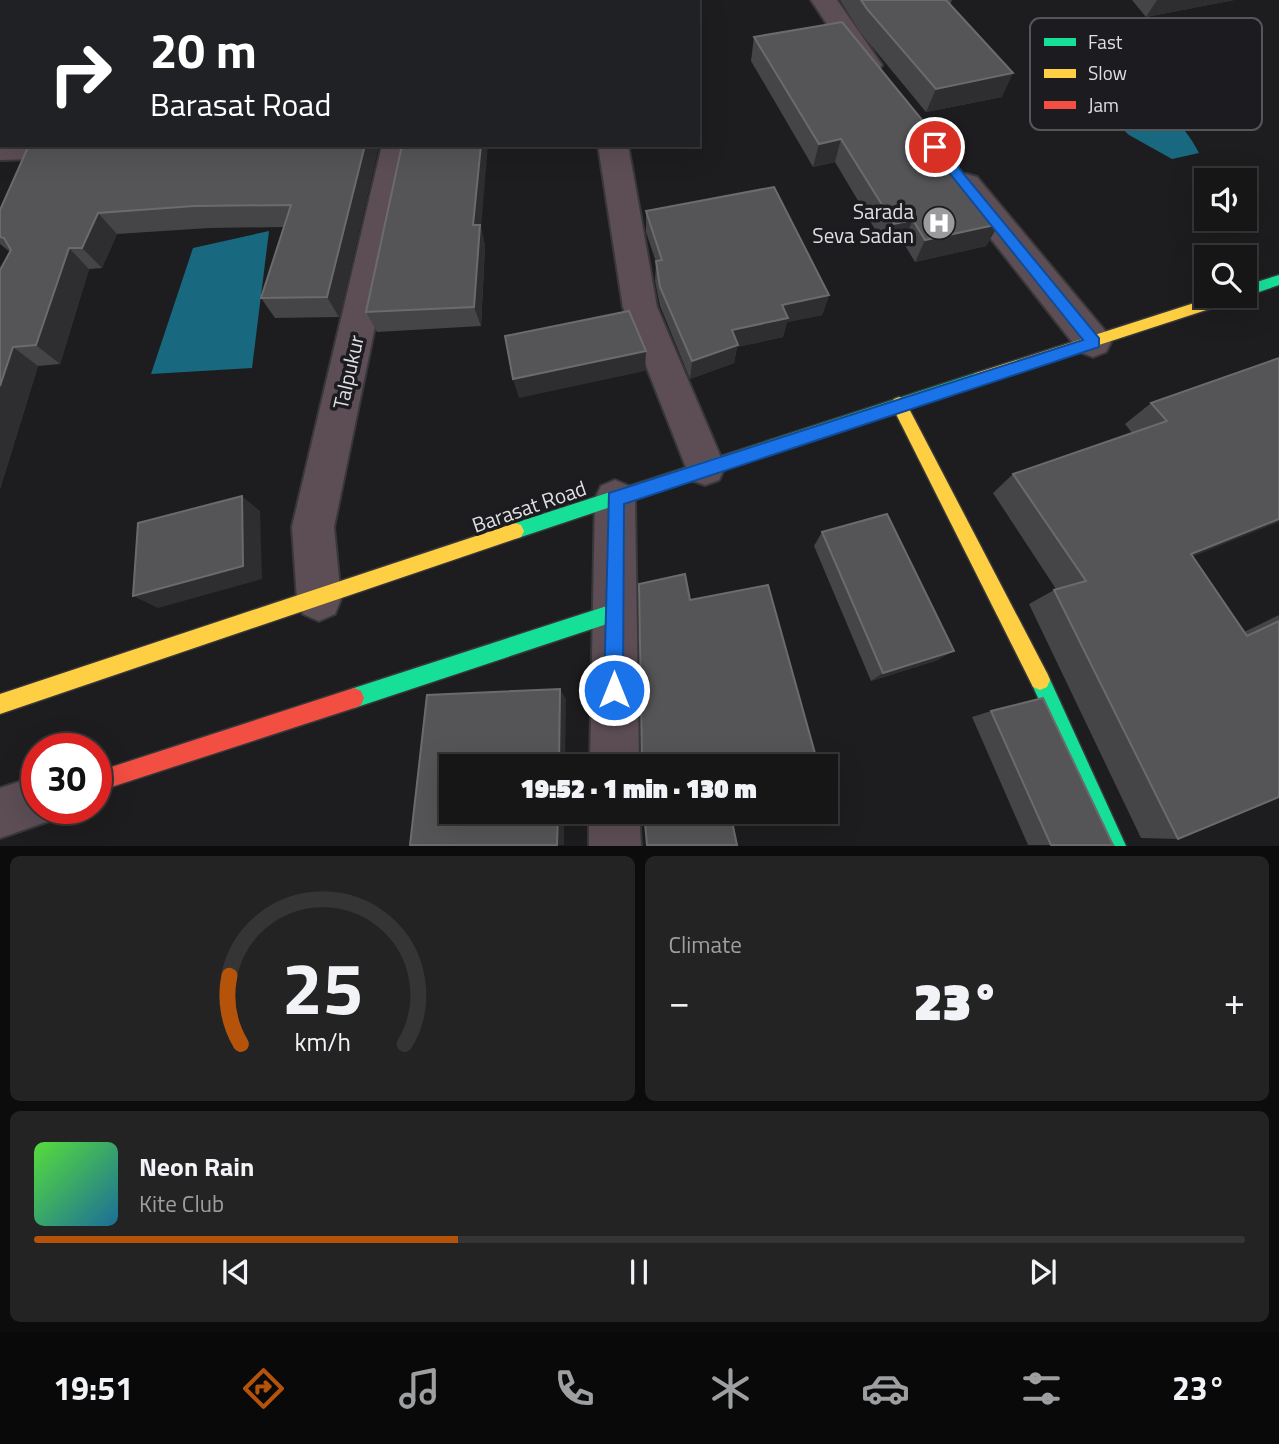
<!DOCTYPE html>
<meta charset="utf-8">
<style>
:root{--surface:#161617;--page:#232324;--text:#f1f3f6;--muted:#9e9fa1;--line:#353536;--accent:#b45309}
body{margin:0;font-family:"Titillium Web",sans-serif;background:var(--page);color:var(--text);height:100vh;display:flex;flex-direction:column;font-size:26px;white-space:nowrap}
*{box-sizing:border-box;margin:0}
p{font-size:23px;color:var(--muted)}
.icon{flex:none;width:38px;height:38px;fill:none;stroke:currentColor;stroke-width:2;stroke-linecap:round;stroke-linejoin:round}
.map{position:relative;height:846px;overflow:hidden}
.side{display:flex;flex-direction:column;gap:10px;padding:10px;background:#0c0c0d;flex:1}
.side>*{flex:none}
.banner{position:absolute;left:0px;top:0px;width:700px;height:147px;box-shadow:0 7px 28px #0002,0 0 0 2px var(--line);background:#202124;color:#fff;overflow:hidden}
.fabs{position:absolute;left:1194px;top:168px;display:grid;gap:14px}
.fabs a{display:grid;place-items:center;width:63px;height:63px;border-radius:0px;background:var(--surface);box-shadow:0 7px 28px #0002,0 0 0 2px var(--line);font-size:35px}
.speed{position:absolute;left:21px;top:733px;display:flex;gap:14px;font-size:35px;font-weight:700;text-align:center}
.speed>*{display:grid;place-content:center;width:91px;height:91px;border-radius:50%;background:var(--surface);box-shadow:0 7px 28px #0002,0 0 0 2px var(--line);line-height:1}
.speed .limit{border:10px solid #d22;background:#fff;color:#111}
.pin{position:absolute;display:grid;place-items:center;width:60px;height:60px;color:#fff;margin:-30px;border:4px solid #fff;border-radius:50%;box-shadow:0 2px 7px #0007}
.me{position:absolute;width:77px;margin:-38px;rotate:0deg;stroke-linejoin:round;filter:drop-shadow(0 0 5px #0008)}
.turn{display:flex;align-items:center;gap:24px;height:147px;padding:0 35px;font-size:32px}
.turn .icon{width:91px;height:91px;stroke-width:2.5}
.turn b{display:block;font-size:49px;line-height:60px}
.big{font-size:52px;font-weight:800;line-height:1.1}
.side .card{flex:1;display:flex;flex-direction:column;justify-content:center;gap:10px;min-width:0;padding:0 24px;border-radius:10px;background:var(--page)}
.side .dial{align-items:center;gap:0}
.dial svg{height:182px;overflow:visible;fill:none;stroke:var(--line);stroke-width:7;stroke-linecap:round;text-anchor:middle}
.dial text{fill:var(--text);stroke:none}
.song{display:flex;align-items:center;gap:21px}
.cover{width:84px;height:84px;border-radius:10px;background:linear-gradient(135deg,hsl(110 70% 55%),hsl(200 70% 35%))}
.played{height:7px;border-radius:4px;background:linear-gradient(90deg,var(--accent) 35%,var(--line) 35%)}
.keys{display:flex;justify-content:space-around;direction:ltr}
.heat{display:flex;justify-content:space-between;align-items:center;font-size:38px;direction:ltr}
.side .tiles{flex:1;display:grid;gap:10px;grid-template-columns:1fr 1fr}
.card:last-child{grid-column:span 2}
.trip{position:absolute;left:439px;top:754px;width:399px;height:70px;border-radius:0px;background:var(--surface);box-shadow:0 7px 28px #0002,0 0 0 2px var(--line);font-weight:800;line-height:70px;text-align:center}
.menu{display:flex;height:112px;justify-content:space-around;align-items:center;background:#090909;color:var(--muted)}
.menu .icon{width:49px;height:49px}
.menu .selected{color:var(--accent)}
.menu b{font-size:32px;color:var(--text)}
.map>svg:first-child{display:block}
.water{fill:#186980}
.lines{fill:none;stroke-linecap:round;stroke-linejoin:round}
.street-casing{stroke:#38383a;stroke-width:4}
.fast-casing{stroke:#38383a;stroke-width:3}
.slow-casing{stroke:#38383a;stroke-width:3}
.jam-casing{stroke:#38383a;stroke-width:3}
.street{fill:#5d4e55;fill-rule:evenodd}
.fast{fill:#16e098;fill-rule:evenodd}
.slow{fill:#ffcf43;fill-rule:evenodd}
.jam{fill:#f24e42;fill-rule:evenodd}
.wall{fill:#454547}
.shaded-wall{fill:#2e2e30}
.building{fill:#555557;stroke:#6b6a6d;stroke-width:2}
.route{fill:#1a73e8;stroke:#114b97;stroke-width:2}
.labels{text-anchor:middle;dominant-baseline:central;stroke-width:7;stroke-linejoin:round;paint-order:stroke}
.poi-label{font-size:21px;fill:#dfdee1;stroke:#1c1c20;text-anchor:end}
.street-label{font-size:21px;fill:#dfdee1;stroke:#1c1c20}
.key{fill:#1c1c20;stroke:#56565a;stroke-width:2}
.key-label{font-size:19px;fill:#dfdee1}
</style>
<div class="map">
<svg width="1279" height="846" viewBox="0 0 1279 846">
<rect width="100%" height="100%" fill="#1d1d1f"/>
<g class="water">
<path d="M1118,93C1156,97 1181,119 1199,153L1172,159L1129,135L1102,109Z"/>
<polygon points="269,231 252,368 151,374 193,248"/>
</g>
<g class="lines">
<defs>
<g id="street">
<polygon points="413,0 439,0 413,2"/>
<polygon points="811,0 837,0 882,65 878,71 858,71"/>
<polygon points="0,140 2,145 181,145 176,152 166,155 0,160"/>
<polygon points="382,145 412,145 334,527 341,599 335,614 319,621 303,614 297,599 292,527"/>
<polygon points="598,145 628,145 657,307 725,467 719,480 705,485 691,480 623,307"/>
<polygon points="966,174 977,177 1106,332 1111,342 1106,352 1093,357 1080,352 955,193 951,185 955,177"/>
<polygon points="615,480 629,486 635,499 639,766 590,766 595,499 601,486"/>
<polygon points="37,776 37,808 59,808 55,819 0,838 0,788"/>
<polygon points="589,812 639,812 641,846 589,846"/>
</g>
<g id="fast">
<polygon points="1279,275 1279,285 1244,297 1239,296 1244,296 1244,286"/>
<polygon points="979,372 984,374 987,378 984,382 515,539 509,537 506,531 509,525 515,523"/>
<polygon points="613,604 619,607 622,613 619,619 613,622 354,708 347,705 344,698 347,691 354,688"/>
<polygon points="1040,670 1047,673 1126,846 1105,846 1030,680 1033,673"/>
</g>
<g id="slow">
<polygon points="1216,296 1239,296 1237,300 979,384 974,382 971,378 974,374 979,372"/>
<polygon points="899,397 904,399 1047,673 1050,680 1047,687 1040,690 1033,687 891,404 894,399"/>
<polygon points="515,523 521,525 524,531 521,537 515,539 0,714 0,694"/>
</g>
<polygon id="jam" points="354,688 361,691 364,698 361,705 354,708 96,792 96,772"/>
</defs>
<use href="#street" class="street-casing"/>
<use href="#fast" class="fast-casing"/>
<use href="#slow" class="slow-casing"/>
<use href="#jam" class="jam-casing"/>
<use href="#street" class="street"/>
<use href="#fast" class="fast"/>
<use href="#slow" class="slow"/>
<use href="#jam" class="jam"/>
</g>
<g class="wall">
<polygon points="0,0 112,0 111,2 2,2 2,137 0,137"/>
<polygon points="840,0 952,0 950,5 1002,97 926,112 860,32"/>
<polygon points="1132,0 1234,0 1146,17"/>
<polygon points="754,37 999,224 986,246 915,262 903,242 885,246 835,162 813,167 751,61"/>
<polygon points="379,145 339,317 275,318 261,298 284,227 209,228 117,234 102,268 89,269 60,364 38,366 0,489 0,270 10,252 0,244 0,210"/>
<polygon points="646,211 829,295 822,315 787,322 783,337 737,347 734,363 690,379 660,306 655,281 656,262 646,232"/>
<polygon points="481,228 485,246 481,326 377,332 366,312"/>
<polygon points="1279,358 1193,557 1244,632 1279,615 1279,797 1178,839 1141,838 1029,604 1056,589 993,493 1013,474 1132,433 1125,424 1151,403"/>
<polygon points="822,532 938,660 871,681 814,546"/>
<polygon points="991,711 1113,845 1028,845 972,717"/>
</g>
<g class="shaded-wall">
<polygon points="84,0 112,0 111,2 83,2"/>
<polygon points="1157,0 1234,0 1146,17"/>
<polygon points="1013,73 1002,97 926,112 936,89"/>
<polygon points="841,139 835,162 813,167 819,144"/>
<polygon points="365,145 379,145 339,317 327,297"/>
<polygon points="481,145 488,145 481,228 485,246 481,326 474,307 473,225"/>
<polygon points="98,213 117,234 102,268 82,248"/>
<polygon points="913,220 903,242 885,246 894,224"/>
<polygon points="999,224 986,246 915,262 925,240"/>
<polygon points="69,248 89,269 60,364 36,345"/>
<polygon points="829,295 822,315 787,322 783,337 737,347 734,363 690,379 692,361 732,330 782,305"/>
<polygon points="13,347 38,366 0,489 0,386"/>
<polygon points="646,351 645,371 519,398 513,379"/>
<polygon points="242,496 260,511 262,579 158,608 133,596"/>
<polygon points="1279,519 1279,522 1160,570 1191,554"/>
<polygon points="954,651 938,660 871,681 883,673"/>
<polygon points="560,689 566,699 565,766 559,766"/>
<polygon points="558,812 564,812 564,845 557,845"/>
</g>
<g class="building">
<polygon points="0,0 84,0 83,2 2,2 2,116 0,116"/>
<polygon points="481,0 574,0 574,2 482,2"/>
<polygon points="861,0 946,0 1013,73 936,89 867,9"/>
<polygon points="842,22 941,143 999,224 925,240 913,220 894,224 841,139 819,144 754,37"/>
<polygon points="29,145 365,145 327,297 261,298 291,205 194,206 98,213 82,248 69,248 36,345 13,347 0,386 0,270 11,250 4,238 0,237 0,210"/>
<polygon points="402,145 481,145 473,225 480,225 474,307 366,312"/>
<polygon points="774,187 829,295 782,305 788,318 732,330 738,345 692,361 660,287 656,261 662,260 646,211"/>
<polygon points="629,311 646,351 513,379 505,336"/>
<polygon points="1279,358 1279,519 1191,554 1247,636 1279,621 1279,797 1178,839 1054,590 1086,581 1013,474 1167,421 1151,403"/>
<polygon points="242,496 243,566 133,596 138,523"/>
<polygon points="887,514 954,651 883,673 822,532"/>
<polygon points="685,574 690,600 768,585 818,764 806,766 639,766 639,764 642,762 639,584"/>
<polygon points="560,689 559,766 452,766 452,812 558,812 557,845 410,845 427,695"/>
<polygon points="1043,698 1113,845 1051,845 991,711"/>
<polygon points="644,812 730,812 737,845 647,845"/>
</g>
<polygon class="route" points="931,144 939,144 1099,338 1099,347 624,504 623,690 620,697 614,699 607,697 604,690 609,493 1083,340 931,150"/>
<defs>
<symbol id="hospital-disc" viewBox="-11 -11 22 22"><circle r="9.5" fill="#9b9a9d" stroke="#1c1c20"/><path d="M-5-5h3v3.5h4V-5h3V5h-3V1.5h-4V5h-3Z" fill="#fff"/></symbol>
</defs>
<g fill-rule="evenodd">
<use href="#hospital-disc" x="920" y="204" width="38" height="38"/>
</g>
<g class="labels">
<g class="poi-label">
<text x="914" y="211">Sarada<tspan x="914" dy="24">Seva Sadan</tspan></text>
</g>
<g class="street-label">
<text transform="translate(348 372) rotate(-77)">Talpukur</text>
<text transform="translate(529 506) rotate(-19)">Barasat Road</text>
</g>
</g>
<rect x="1030" y="18" width="232" height="112" rx="10" class="key"/>
<rect x="1044" y="38" width="32" height="8" fill="#16e098"/>
<rect x="1044" y="69" width="32" height="9" fill="#ffcf43"/>
<rect x="1044" y="101" width="32" height="8" fill="#f24e42"/>
<g class="key-label">
<text x="1088" y="49">Fast</text>
<text x="1088" y="80">Slow</text>
<text x="1088" y="112">Jam</text>
</g>
</svg>
<div class="fabs">
<a><svg class="icon" aria-label="sound" viewBox="0 0 24 24"><path d="M4 9h4l5-4v14l-5-4H4zM17 9q2 3 0 6"/></svg></a>
<a><svg class="icon" aria-label="search" viewBox="0 0 24 24"><circle cx="10" cy="10" r="6"/><path d="M15 15l6 6"/></svg></a>
</div>
<div class="speed"><div class="limit">30</div></div>
<div class="pin" style="left:935px;top:147px;background:#d93025"><svg class="icon" aria-label="arrive" viewBox="0 0 24 24"><path d="M6 21V4h12l-3 4 3 4H6"/></svg></div>
<svg class="me" style="left:614px;top:690px" viewBox="-20 -20 40 40"><circle r="17" fill="#1a73e8" stroke="#fff" stroke-width="3"/><path d="M0-11L8 9 0 5-8 9z" fill="#fff"/></svg>
<div class="trip">19:52 · 1 min · 130 m</div>
<div class="banner">
<div class="turn"><svg class="icon" aria-label="right" viewBox="0 0 24 24"><path d="M7 20v-9h11M14 6l5 5-5 5"/></svg><div><b>20 m</b>Barasat Road</div></div>
</div>
</div>
<section class="side">
<div class="tiles">
<div class="card dial"><svg viewBox="0 0 100 80">
<path d="M14 69A42 42 0 1 1 86 69"/>
<path d="M14 69A42 42 0 0 1 9 39" stroke="#b45309"/>
<text x="50" y="56" font-size="32" font-weight="700">25</text>
<text x="50" y="72" font-size="11">km/h</text>
</svg></div>
<div class="card"><p>Climate</p>
<div class="heat"><a>−</a><b class="big">23°</b><a>+</a></div>
</div>
<div class="card">
<div class="song"><i class="cover"></i><div><b>Neon Rain</b><p>Kite Club</p></div></div>
<div class="played"></div>
<div class="keys"><svg class="icon" aria-label="previous" viewBox="0 0 24 24"><path d="M18 5L8 12l10 7zM5 5v14"/></svg><svg class="icon" aria-label="pause" viewBox="0 0 24 24"><path d="M8 5v14M16 5v14"/></svg><svg class="icon" aria-label="next" viewBox="0 0 24 24"><path d="M6 5l10 7-10 7zM19 5v14"/></svg></div>
</div>
</div>
</section>
<nav class="menu">
<b>19:51</b>
<svg class="icon selected" aria-label="directions" viewBox="0 0 24 24"><path d="M12 3l9 9-9 9-9-9zM9 14v-3h6M13 9l2 2-2 2"/></svg>
<svg class="icon" aria-label="music" viewBox="0 0 24 24"><path d="M9 18V5l10-2v13"/><circle cx="6" cy="18" r="3"/><circle cx="16" cy="16" r="3"/></svg>
<svg class="icon" aria-label="phone" viewBox="0 0 24 24"><path d="M5 4h4l2 5-3 2q2 4 5 5l2-3 5 2v4C11 20 4 13 5 4z"/></svg>
<svg class="icon" aria-label="climate" viewBox="0 0 24 24"><path d="M12 3v18M4 7l16 10M4 17L20 7"/></svg>
<svg class="icon" aria-label="car" viewBox="0 0 24 24"><path d="M5 17H2v-5l4-1 3-4h7l3 4 3 1v5h-3M9 17h6M6 11h13"/><circle cx="7" cy="17" r="2"/><circle cx="17" cy="17" r="2"/></svg>
<svg class="icon" aria-label="filters" viewBox="0 0 24 24"><path d="M4 7h16M4 17h16"/><circle cx="9" cy="7" r="2"/><circle cx="15" cy="17" r="2"/></svg>
<b>23°</b>
</nav>
